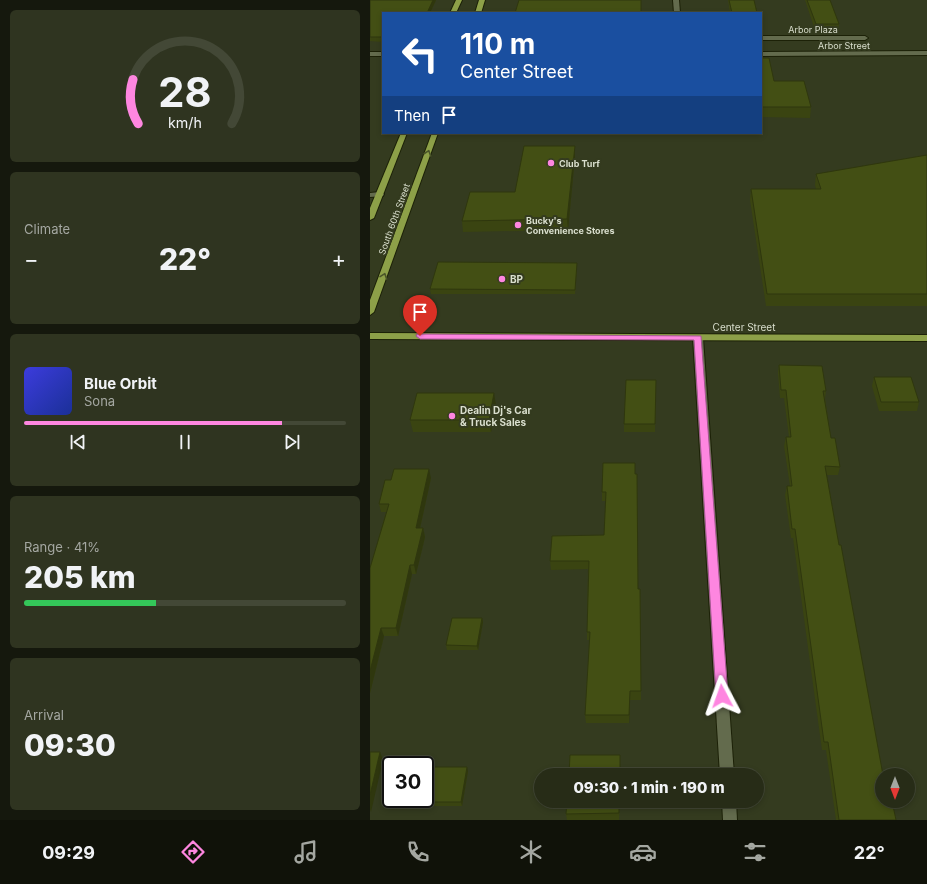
<!DOCTYPE html>
<meta charset="utf-8">
<style>
:root{--surface:#272c17;--page:#2f3420;--text:#f1f3f6;--muted:#a4a7a1;--line:#434836;--accent:#fe86e0}
body{margin:0;font-family:Inter,sans-serif;background:var(--page);color:var(--text);height:100vh;display:flex;flex-direction:column;font-size:15px;white-space:nowrap}
*{box-sizing:border-box;margin:0}
p{font-size:13px;color:var(--muted)}
.icon{flex:none;width:22px;height:22px;fill:none;stroke:currentColor;stroke-width:2;stroke-linecap:round;stroke-linejoin:round}
.map{position:relative;flex:1;overflow:hidden}
.details{display:flex;flex-direction:column;gap:10px;padding:10px;background:#15180d;width:370px}
.details>*{flex:none}
.hud{position:absolute;left:12px;top:12px;width:380px;height:122px;border-radius:0px;box-shadow:0 2px 6px #0003,0 0 0 1px var(--line);background:#1a4fa0;color:#fff;overflow:hidden}
.needle{width:26px;rotate:180deg}
.buttons{position:absolute;left:505px;top:768px;display:grid;gap:8px}
.buttons a{display:grid;place-items:center;width:40px;height:40px;border-radius:50%;background:var(--surface);box-shadow:0 2px 6px #0003,0 0 0 1px var(--line);font-size:20px}
.speed{position:absolute;left:12px;top:756px;display:flex;gap:8px;font-size:20px;font-weight:700;text-align:center}
.speed>*{display:grid;place-content:center;width:52px;height:52px;border-radius:50%;background:var(--surface);box-shadow:0 2px 6px #0003,0 0 0 1px var(--line);line-height:1}
.speed .limit{border:2px solid #111;border-radius:6px;background:#fff;color:#111}
.pin{position:absolute;display:grid;place-items:center;width:34px;height:34px;color:#fff;margin:-41px -17px;border-radius:50% 50% 50% 0;rotate:-45deg;box-shadow:0 0 4px #0007}
.pin .icon{rotate:45deg}
.me{position:absolute;width:44px;margin:-22px;rotate:356deg;stroke-linejoin:round;filter:drop-shadow(0 0 3px #0008)}
.turn{display:flex;align-items:center;gap:14px;height:84px;padding:0 12px;font-size:18px}
.turn .icon{width:52px;height:52px;stroke-width:2.5}
.turn b{display:block;font-size:28px;line-height:34px}
.then{display:flex;align-items:center;height:38px;padding:0 12px;background:#0003;gap:8px;font-size:15px}
.big{font-size:30px;font-weight:800;line-height:1.1}
.details .widget{flex:1;display:flex;flex-direction:column;justify-content:center;gap:6px;min-width:0;padding:0 14px;border-radius:6px;background:var(--page)}
.details .dial{align-items:center;gap:0}
.dial svg{height:104px;overflow:visible;fill:none;stroke:var(--line);stroke-width:7;stroke-linecap:round;text-anchor:middle}
.dial text{fill:var(--text);stroke:none}
.song{display:flex;align-items:center;gap:12px}
.cover{width:48px;height:48px;border-radius:6px;background:linear-gradient(135deg,hsl(240 70% 55%),hsl(230 70% 35%))}
.played{height:4px;border-radius:2px;background:linear-gradient(90deg,var(--accent) 80%,var(--line) 80%)}
.keys{display:flex;justify-content:space-around;direction:ltr}
.heat{display:flex;justify-content:space-between;align-items:center;font-size:22px;direction:ltr}
.charge{height:6px;border-radius:3px;background:linear-gradient(90deg,#34c759 41%,var(--line) 0)}
.trip{position:absolute;left:164px;top:768px;width:230px;height:40px;border-radius:20px;background:var(--surface);box-shadow:0 2px 6px #0003,0 0 0 1px var(--line);font-weight:800;line-height:40px;text-align:center}
.dock{display:flex;height:64px;justify-content:space-around;align-items:center;background:#101209;color:var(--muted)}
.dock .icon{width:28px;height:28px}
.dock .on{color:var(--accent)}
.dock b{font-size:18px;color:var(--text)}
main{display:flex;flex:1;min-height:0}
.map>svg:first-child{display:block}
.lines{fill:none;stroke-linecap:round;stroke-linejoin:round}
.minor-casing{stroke:#1c2107;stroke-width:2}
.major-casing{stroke:#1c2107;stroke-width:2}
.minor{fill:#636b4d;fill-rule:evenodd}
.major{fill:#8da048;fill-rule:evenodd}
.wall{fill:#3a4411}
.shaded-wall{fill:#2f370e}
.building{fill:#434f14;stroke:#2f370e}
.oneway{stroke:#4a5429}
.route{fill:#fe86e0;stroke:#a55792}
.poi-dot{fill:#fe86e0;stroke:#343b1f;stroke-width:1.5}
.labels{text-anchor:middle;dominant-baseline:central;stroke-width:4;stroke-linejoin:round;paint-order:stroke}
.far-street-label{font-size:9px;fill:#dadfce;stroke:#343b1f}
.far-poi-label{font-size:9px;font-weight:bold;fill:#dadfce;stroke:#343b1f;text-anchor:start}
.poi-label{font-size:10px;font-weight:bold;fill:#dadfce;stroke:#343b1f;text-anchor:start}
.street-label{font-size:10px;fill:#dadfce;stroke:#343b1f}
</style>
<main>
<section class="details">
<div class="widget dial"><svg viewBox="0 0 100 80">
<path d="M14 69A42 42 0 1 1 86 69"/>
<path d="M14 69A42 42 0 0 1 10 35" stroke="#fe86e0"/>
<text x="50" y="56" font-size="32" font-weight="700">28</text>
<text x="50" y="72" font-size="11">km/h</text>
</svg></div>
<div class="widget"><p>Climate</p>
<div class="heat"><a>−</a><b class="big">22°</b><a>+</a></div>
</div>
<div class="widget">
<div class="song"><i class="cover"></i><div><b>Blue Orbit</b><p>Sona</p></div></div>
<div class="played"></div>
<div class="keys"><svg class="icon" aria-label="previous" viewBox="0 0 24 24"><path d="M18 5L8 12l10 7zM5 5v14"/></svg><svg class="icon" aria-label="pause" viewBox="0 0 24 24"><path d="M8 5v14M16 5v14"/></svg><svg class="icon" aria-label="next" viewBox="0 0 24 24"><path d="M6 5l10 7-10 7zM19 5v14"/></svg></div>
</div>
<div class="widget"><p>Range · 41%</p><b class="big">205 km</b><div class="charge"></div></div>
<div class="widget"><p>Arrival</p><b class="big">09:30</b></div>
</section>
<div class="map">
<svg width="557" height="820" viewBox="0 0 557 820">
<rect width="100%" height="100%" fill="#343b1f"/>
<g class="lines">
<defs>
<g id="minor">
<polygon points="303,0 309,0 310,13 304,13"/>
<polygon points="391,36 495,36 498,38 495,40 391,40"/>
<polygon points="557,51 557,55 391,56 391,52"/>
<rect x="0" y="52" width="13" height="4"/>
<polygon points="10,192 14,194 13,196 0,197 0,193"/>
<polygon points="328,335 333,338 364,775 350,775 323,338"/>
<polygon points="352,801 366,801 367,820 353,820"/>
</g>
<g id="major">
<polygon points="86,0 92,0 86,13 80,13"/>
<polygon points="109,0 115,0 111,13 105,13"/>
<polygon points="31,133 37,133 4,218 0,220 0,208"/>
<polygon points="62,133 68,133 4,312 0,315 0,300"/>
<polygon points="0,333 557,335 557,341 0,339"/>
</g>
</defs>
<use href="#minor" class="minor-casing"/>
<use href="#major" class="major-casing"/>
<use href="#minor" class="minor"/>
<use href="#major" class="major"/>
</g>
<g class="wall">
<polygon points="0,0 66,0 60,13 13,13 13,42 0,41"/>
<polygon points="358,0 384,0 387,13 360,13"/>
<polygon points="435,0 460,0 469,24 468,30 445,30"/>
<polygon points="391,58 404,81 441,107 440,118 391,117"/>
<polygon points="205,146 205,156 198,230 93,232 92,221 145,192"/>
<polygon points="557,155 557,306 396,306 380,200 381,189 446,189 445,185 446,174"/>
<polygon points="207,267 205,294 61,294 60,289"/>
<polygon points="409,365 456,391 455,398 461,438 470,467 468,475 457,475 469,545 513,775 526,820 466,820 456,750 452,750 423,538 421,538 415,495 417,486 420,486 414,446 416,437 419,437 414,398 410,398 408,373"/>
<polygon points="504,377 549,402 547,411 509,411 502,386"/>
<polygon points="286,380 285,432 254,432 254,424"/>
<polygon points="126,405 121,432 43,432 40,420"/>
<polygon points="265,474 268,589 270,589 271,700 260,700 259,723 216,723 215,715 220,640 217,640 217,632 218,569 181,570 180,561 234,535 236,501 232,501 232,492"/>
<polygon points="61,478 50,528 53,528 55,537 46,574 42,574 28,636 14,636 0,693 0,568 16,512 11,512 9,504"/>
<polygon points="112,618 113,622 108,650 77,650 76,645"/>
<polygon points="98,771 92,806 55,806 53,802"/>
<polygon points="250,801 249,820 197,820 196,814"/>
</g>
<g class="shaded-wall">
<polygon points="63,0 66,0 60,13 57,13"/>
<polygon points="205,146 205,156 198,230 197,219"/>
<polygon points="124,393 126,405 121,432 119,420"/>
<polygon points="59,469 61,478 48,537 46,528"/>
<polygon points="53,528 55,537 46,574 44,565"/>
<polygon points="40,565 42,574 28,636 26,628"/>
<polygon points="112,618 113,622 108,650 107,646"/>
<polygon points="11,628 14,636 0,693 0,671"/>
<polygon points="260,691 260,700 259,723 259,715"/>
<polygon points="10,752 13,760 1,812 0,809 0,795"/>
<polygon points="97,767 98,771 92,806 91,802"/>
</g>
<g class="building">
<polygon points="0,0 63,0 57,13 13,13 13,37 0,37"/>
<polygon points="149,0 271,0 271,13 145,13"/>
<polygon points="359,0 384,0 387,13 362,13"/>
<polygon points="437,0 460,0 469,24 446,24"/>
<polygon points="391,58 399,58 404,81 434,81 441,107 391,107"/>
<polygon points="154,146 205,146 197,219 92,221 100,192 145,192"/>
<polygon points="557,155 557,294 397,294 381,189 451,189 446,174"/>
<polygon points="68,262 207,263 205,290 60,289"/>
<polygon points="409,365 452,366 456,391 453,391 461,438 465,438 470,467 455,466 469,545 471,545 513,775 517,775 512,775 512,801 522,801 526,820 469,820 458,742 454,742 425,529 422,529 417,486 422,486 416,437 421,437 416,390 411,390"/>
<polygon points="504,377 541,377 549,402 511,402"/>
<polygon points="256,380 286,380 285,424 254,424"/>
<polygon points="47,393 124,393 119,420 40,420"/>
<polygon points="233,463 265,463 265,474 267,474 268,589 270,589 271,691 260,691 259,715 215,715 220,632 217,632 219,561 180,561 182,536 234,535 236,492 232,492"/>
<polygon points="24,469 59,469 46,528 53,528 44,565 40,565 26,628 11,628 0,671 0,568 19,504 9,504 15,480 21,480"/>
<polygon points="82,618 112,618 107,646 76,645"/>
<polygon points="0,752 10,752 0,795"/>
<polygon points="200,755 250,755 250,775 199,775"/>
<polygon points="60,767 97,767 91,802 53,802 54,799 55,799 55,792"/>
<polygon points="197,801 249,801 249,813 196,814"/>
</g>
<defs><path id="oneway-chevron" d="M-2-3.5L2.5 0L-2 3.5" fill="none" stroke-width="1.6" stroke-linecap="round" stroke-linejoin="round"/></defs>
<g class="oneway">
<use href="#oneway-chevron" transform="translate(58 153) rotate(-71)"/>
<use href="#oneway-chevron" transform="translate(14 276) rotate(-70)"/>
</g>
<polygon class="route" points="47,334 331,336 358,696 356,699 352,701 348,699 346,696 324,340 50,339 46,336"/>
<g class="poi-dot">
<circle cx="181" cy="163" r="4"/>
<circle cx="148" cy="225" r="4"/>
<circle cx="132" cy="279" r="4"/>
<circle cx="82" cy="416" r="4"/>
</g>
<g class="labels">
<g class="far-street-label">
<text x="443" y="29">Arbor Plaza</text>
<text x="474" y="45">Arbor Street</text>
<text transform="translate(24 219) rotate(-70)">South 60th Street</text>
</g>
<g class="far-poi-label">
<text x="189" y="163">Club Turf</text>
<text x="156" y="220">Bucky's<tspan x="156" dy="10">Convenience Stores</tspan></text>
</g>
<g class="poi-label">
<text x="140" y="279">BP</text>
<text x="90" y="410">Dealin Dj's Car<tspan x="90" dy="12">&amp; Truck Sales</tspan></text>
</g>
<g class="street-label">
<text x="374" y="327">Center Street</text>
</g>
</g>
</svg>
<div class="buttons">
<a><svg class="needle" viewBox="-14 -14 28 28"><path d="M0-13l5 13h-10z" fill="#e53935"/><path d="M0 13l5-13h-10z" fill="#a4a7a1"/></svg></a>
</div>
<div class="speed"><div class="limit">30</div></div>
<div class="pin" style="left:50px;top:336px;background:#d93025"><svg class="icon" aria-label="arrive" viewBox="0 0 24 24"><path d="M6 21V4h12l-3 4 3 4H6"/></svg></div>
<svg class="me" style="left:352px;top:696px" viewBox="-20 -20 40 40"><path d="M0-17L14 15 0 8-14 15z" fill="#fe86e0" stroke="#fff" stroke-width="4"/></svg>
<div class="trip">09:30 · 1 min · 190 m</div>
<div class="hud">
<div class="turn"><svg class="icon" aria-label="left" viewBox="0 0 24 24"><path d="M17 20v-9H6M10 6l-5 5 5 5"/></svg><div><b>110 m</b>Center Street</div></div>
<div class="then">Then<svg class="icon" aria-label="arrive" viewBox="0 0 24 24"><path d="M6 21V4h12l-3 4 3 4H6"/></svg></div>
</div>
</div>
</main>
<nav class="dock">
<b>09:29</b>
<svg class="icon on" aria-label="directions" viewBox="0 0 24 24"><path d="M12 3l9 9-9 9-9-9zM9 14v-3h6M13 9l2 2-2 2"/></svg>
<svg class="icon" aria-label="music" viewBox="0 0 24 24"><path d="M9 18V5l10-2v13"/><circle cx="6" cy="18" r="3"/><circle cx="16" cy="16" r="3"/></svg>
<svg class="icon" aria-label="phone" viewBox="0 0 24 24"><path d="M5 4h4l2 5-3 2q2 4 5 5l2-3 5 2v4C11 20 4 13 5 4z"/></svg>
<svg class="icon" aria-label="climate" viewBox="0 0 24 24"><path d="M12 3v18M4 7l16 10M4 17L20 7"/></svg>
<svg class="icon" aria-label="car" viewBox="0 0 24 24"><path d="M5 17H2v-5l4-1 3-4h7l3 4 3 1v5h-3M9 17h6M6 11h13"/><circle cx="7" cy="17" r="2"/><circle cx="17" cy="17" r="2"/></svg>
<svg class="icon" aria-label="filters" viewBox="0 0 24 24"><path d="M4 7h16M4 17h16"/><circle cx="9" cy="7" r="2"/><circle cx="15" cy="17" r="2"/></svg>
<b>22°</b>
</nav>
